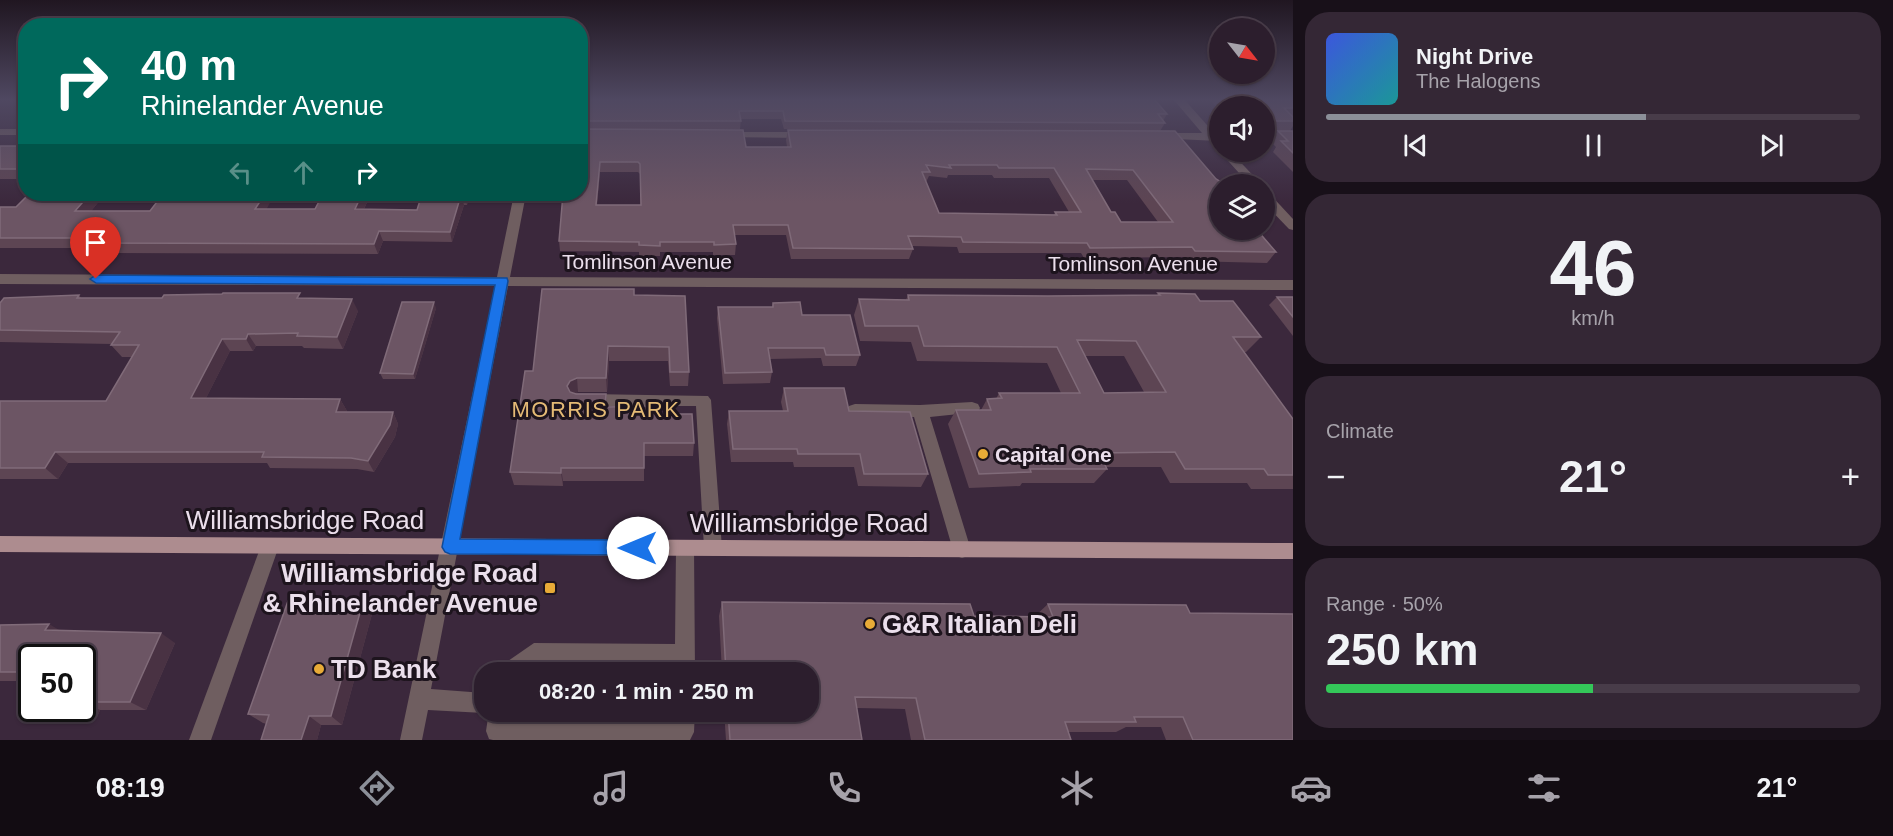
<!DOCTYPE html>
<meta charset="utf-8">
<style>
:root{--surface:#2c1e2d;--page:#342735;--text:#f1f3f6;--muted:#a6a2aa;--line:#483c49;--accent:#8c9099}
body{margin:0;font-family:Helvetica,sans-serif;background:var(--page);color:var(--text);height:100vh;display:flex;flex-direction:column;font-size:22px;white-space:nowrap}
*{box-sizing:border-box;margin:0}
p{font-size:20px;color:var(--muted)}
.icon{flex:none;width:33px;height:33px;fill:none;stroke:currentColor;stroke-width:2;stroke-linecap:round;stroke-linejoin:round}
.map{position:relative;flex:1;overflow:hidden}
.drawer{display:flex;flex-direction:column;gap:12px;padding:12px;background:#181019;width:600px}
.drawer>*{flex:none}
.banner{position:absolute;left:18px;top:18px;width:570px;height:183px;border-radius:24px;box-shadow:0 2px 4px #0004,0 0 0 2px var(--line);background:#00695c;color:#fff;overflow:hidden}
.needle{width:39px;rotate:121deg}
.tools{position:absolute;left:1209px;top:18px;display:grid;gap:12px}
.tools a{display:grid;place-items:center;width:66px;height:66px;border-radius:50%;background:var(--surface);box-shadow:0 2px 4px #0004,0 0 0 2px var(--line);font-size:30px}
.speed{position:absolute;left:18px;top:644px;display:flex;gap:12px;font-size:30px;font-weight:700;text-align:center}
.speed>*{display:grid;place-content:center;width:78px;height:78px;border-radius:50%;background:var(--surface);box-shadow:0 2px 4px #0004,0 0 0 2px var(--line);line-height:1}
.speed .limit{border:3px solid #111;border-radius:9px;background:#fff;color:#111}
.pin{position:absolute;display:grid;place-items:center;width:51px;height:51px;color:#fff;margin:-62px -26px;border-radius:50% 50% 50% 0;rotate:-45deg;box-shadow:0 0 6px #0007}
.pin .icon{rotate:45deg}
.me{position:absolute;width:66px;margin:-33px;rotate:270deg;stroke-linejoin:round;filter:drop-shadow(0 0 4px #0008)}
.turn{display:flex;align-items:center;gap:21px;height:126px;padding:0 24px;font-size:27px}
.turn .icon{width:78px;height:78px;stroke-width:2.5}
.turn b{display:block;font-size:42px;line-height:51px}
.lanes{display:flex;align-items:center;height:57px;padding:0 24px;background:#0003;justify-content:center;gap:30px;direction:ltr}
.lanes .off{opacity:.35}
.big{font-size:45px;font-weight:700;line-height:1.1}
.drawer .card{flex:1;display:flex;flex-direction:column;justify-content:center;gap:9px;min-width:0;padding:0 21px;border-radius:24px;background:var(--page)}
.drawer .dial{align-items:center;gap:0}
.dial b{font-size:78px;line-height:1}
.song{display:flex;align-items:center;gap:18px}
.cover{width:72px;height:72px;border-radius:9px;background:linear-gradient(135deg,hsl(230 70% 55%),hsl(180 70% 35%))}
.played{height:6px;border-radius:3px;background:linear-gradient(90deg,var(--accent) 60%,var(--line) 60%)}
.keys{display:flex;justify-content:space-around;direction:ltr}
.heat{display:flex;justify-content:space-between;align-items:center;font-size:33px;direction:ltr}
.charge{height:9px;border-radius:4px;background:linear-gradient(90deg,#34c759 50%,var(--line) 0)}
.trip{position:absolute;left:474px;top:662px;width:345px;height:60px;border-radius:24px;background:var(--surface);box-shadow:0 2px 4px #0004,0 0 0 2px var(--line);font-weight:700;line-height:60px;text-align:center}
.tabs{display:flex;height:96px;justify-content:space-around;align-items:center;background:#120c12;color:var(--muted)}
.tabs .icon{width:42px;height:42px}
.tabs .current{color:var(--accent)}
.tabs b{font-size:27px;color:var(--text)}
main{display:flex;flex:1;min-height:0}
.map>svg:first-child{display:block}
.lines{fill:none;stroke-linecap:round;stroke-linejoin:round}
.minor{fill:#6f5e60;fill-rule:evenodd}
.major{fill:#ad8c8f;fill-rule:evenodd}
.wall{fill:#5d4553;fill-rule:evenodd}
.shaded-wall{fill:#493243}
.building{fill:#6c5564;stroke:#806b79;stroke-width:1.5;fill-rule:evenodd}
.route{fill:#1a73e8;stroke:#114b97;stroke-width:1.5}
.poi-dot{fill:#e8ab37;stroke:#1d141d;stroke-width:2}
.labels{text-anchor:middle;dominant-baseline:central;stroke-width:6;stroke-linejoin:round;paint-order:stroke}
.street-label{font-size:21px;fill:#ebdfec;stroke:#1d141d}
.poi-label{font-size:21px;font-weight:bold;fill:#ebdfec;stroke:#1d141d;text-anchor:start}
.neighbourhood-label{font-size:22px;letter-spacing:1.5px;fill:#e4ba75;stroke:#1d141d}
.near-street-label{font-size:26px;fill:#ebdfec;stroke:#1d141d}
.near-poi-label{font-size:26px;font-weight:bold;fill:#ebdfec;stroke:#1d141d;text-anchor:start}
</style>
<main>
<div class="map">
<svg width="1293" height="740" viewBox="0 0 1293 740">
<rect width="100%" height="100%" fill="#3b283c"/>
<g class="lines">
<g class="minor">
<polygon points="1173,99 1184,99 1214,133 1220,133 1218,141 1155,138 1154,136 1159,133 1202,133"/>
<rect x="0" y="129" width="26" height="6"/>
<polygon points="724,132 805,132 810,135 805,138 720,137 719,135"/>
<rect x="1264" y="133" width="29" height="6"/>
<polygon points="1220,152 1231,152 1261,184 1249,184"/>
<polygon points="1264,192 1268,192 1293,219 1293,230 1289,229 1264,203"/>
<polygon points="514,194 526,194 510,277 1293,280 1293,290 508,286 431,689 484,693 484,711 511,711 509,720 673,721 673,711 695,711 694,732 690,740 493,740 489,739 486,731 489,711 484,713 428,710 422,740 400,740 495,286 0,284 0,274 497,277"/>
<polygon points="588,394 708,396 711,400 722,548 719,554 713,556 707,554 704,548 696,406 588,406 583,404 580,400 583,396"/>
<polygon points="972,402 978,404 980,408 978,412 930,417 971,550 968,556 962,558 956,556 953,550 914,417 855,416 849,414 847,410 849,406 855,404 920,405"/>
<polygon points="270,538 276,540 279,546 211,740 189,740 261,546 264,540"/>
<polygon points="685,540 691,542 694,548 695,672 675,672 675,664 537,663 526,672 499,672 502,665 534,643 675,644 676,548 679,542"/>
</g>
<polygon class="major" points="0,536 1293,543 1293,559 0,552"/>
</g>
<g class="wall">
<polygon points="580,99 1167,114 1163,121 1165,123 1160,131 784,129 781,119 741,119 740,129 585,129 585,120 580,120"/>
<polygon points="1209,99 1293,99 1293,126 1290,131 1293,131 1293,172 1273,152 1276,147 1270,141 1278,131 1264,131 1264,106 1220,106 1220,110"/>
<path d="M788,130L1175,131L1276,252L1267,263L1188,261L1185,257L1084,258L1081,253H959L957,247L912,246L913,249L909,259H791L786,235H734L736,244L735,255H713V252H660V256H639V252L560,251L559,241L580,194V149L787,147L786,140ZM600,172H638L640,174L641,205H597ZM948,175H992L994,178H1049L1069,212H1055L1054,215L939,213L926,182L929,176L947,178ZM1092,180H1127L1158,222H1121L1111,212Z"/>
<rect x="0" y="146" width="26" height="33"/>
<polygon points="29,194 105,194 91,211 315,209 323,194 371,194 364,209 417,210 422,194 470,194 467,205 464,205 452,242 383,241 378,254 110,253 106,248 0,248 0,207 16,207"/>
<path d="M1158,293L1200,301L1261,337L1246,352H1244L1293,419V489H1251L1247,483H1170L1161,467H1106L1107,469L1094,483H1022L1020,486L969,488L948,424L956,410H981L987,399H996L999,393H1061L1047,363L917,361L911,342L860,341L854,315L859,299L906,300L908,295L1048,296L1157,295ZM1085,356H1124L1144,392L1104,393Z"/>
<polygon points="79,295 81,298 302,298 358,311 343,349 304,348 302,346 256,346 253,351 230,351 206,398 340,399 347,411 346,412 393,412 398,424 395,437 374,472 357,469 270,468 267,463 68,463 58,479 0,479 0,401 106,401 132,357 122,357 111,345 112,344 0,342 0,303"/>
<polygon points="634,295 689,372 688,386 670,386 668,361 609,361 607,392 578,392 575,393 606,394 607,407 659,414 694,443 693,456 644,456 644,481 563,481 563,486 514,485 510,472 533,371"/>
<polygon points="1277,297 1293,297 1293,336 1269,305"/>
<polygon points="773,303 802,315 860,355 856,366 823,366 821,358 770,359 772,372 770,383 723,384 717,318 718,307 772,307"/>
<polygon points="436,308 415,379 383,379 380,373"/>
<polygon points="784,388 849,411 928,474 921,487 858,486 854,467 794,467 793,462 731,462 727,424 729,411 783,411 781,402"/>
<polygon points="363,602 372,614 342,725 321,725 317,740 261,740 267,724 263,723 248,714"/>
<polygon points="722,602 974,616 1034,617 1048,604 1190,613 1293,740 1166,740 1161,727 1126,727 1116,732 1068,732 1071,740 911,740 905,709 857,708 862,740 726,740 724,711 808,711 808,672 722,672 719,616"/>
<polygon points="0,625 60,631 175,643 146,710 100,710 97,717 69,716 50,708 82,708 32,657 32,681 0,681"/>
</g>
<g class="shaded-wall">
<polygon points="600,162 600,172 596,215 596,205"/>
<polygon points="90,194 105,194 83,221 75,211"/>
<polygon points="265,194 275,194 261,219 255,209"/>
<polygon points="362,194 371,194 359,219 355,209"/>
<polygon points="465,194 470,194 467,205 465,195"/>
<polygon points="461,195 464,205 452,242 450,232"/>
<polygon points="379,231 383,241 378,254 374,244"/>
<polygon points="352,299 358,311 343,349 337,337"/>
<polygon points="434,302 436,308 415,379 413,374"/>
<polygon points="248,334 256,346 253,351 246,339"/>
<polygon points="222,339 230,351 200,410 191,398"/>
<polygon points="608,346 609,361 607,392 606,378"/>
<polygon points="577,378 578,392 572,395 567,386 570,381"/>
<polygon points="340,399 347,411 342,423 336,412"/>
<polygon points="393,412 398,424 395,437 374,472 368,461"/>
<polygon points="55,452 68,463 58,479 45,468"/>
<polygon points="561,468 563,481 563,486 561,473"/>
<polygon points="363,602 372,614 342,725 331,716"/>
<polygon points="49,624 66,634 45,630"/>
<polygon points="161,633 175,643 146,710 130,702"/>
<polygon points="83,702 100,710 97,717 80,708 82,708"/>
<polygon points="309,716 321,725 317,740 301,740"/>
</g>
<g class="building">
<polygon points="580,99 1154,99 1167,114 1158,114 1165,123 785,121 783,111 739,111 741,121 585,121 586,112 580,112"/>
<polygon points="1225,99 1293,99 1293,108 1284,108 1293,117 1293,121 1271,121 1269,123 1264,119 1264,106 1252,106 1247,102 1227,102"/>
<path d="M583,129L743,130L746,147H791L788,130L1175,131L1216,179L1221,182H1228L1231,184H1220V230H1257L1276,252L1195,251L1192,247L1090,248L1087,243L963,242L961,237L908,236L913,249L793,248L788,225H733L736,244L714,245V242H660V246L639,245V242L559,241L563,194H580V149ZM600,162H638L640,164L641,205H596ZM926,165L951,168L949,165H997L999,168H1054L1081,212H1055L1057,215L939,213L922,172H930ZM1086,169L1133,170L1173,222H1121L1115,212H1111Z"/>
<polygon points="1278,131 1293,131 1293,153 1281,141 1288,141"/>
<rect x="0" y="146" width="26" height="23"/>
<polygon points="29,194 90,194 75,211 150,211 163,194 265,194 255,209 315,209 323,194 362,194 355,209 417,210 422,194 465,194 465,195 461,195 450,232 379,231 374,244 103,243 105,238 0,238 0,207 16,207"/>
<polygon points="542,289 634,289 634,295 685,296 689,372 670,372 669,347 608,346 606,378 577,378 570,381 567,386 570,392 576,394 606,394 605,407 659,406 659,414 692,414 694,443 644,443 644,468 561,468 561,473 510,472 525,371 533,371"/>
<polygon points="223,293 300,293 297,298 352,299 337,337 297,336 298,333 248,334 246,339 222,339 191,398 340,399 336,412 393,412 390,425 368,461 351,458 262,457 264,452 55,452 45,468 0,468 0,401 106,401 139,345 111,345 120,332 0,330 0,303 4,298 79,295 77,298 162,298 164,295 222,294"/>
<path d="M1158,293L1195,294L1200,301H1233L1261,337H1233L1293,419V475H1268L1264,469H1185L1175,452L1099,453L1107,469H1030L1031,472L979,474L956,410H991L987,399L1002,398L999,393H1080L1057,347L924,346L918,326H865L859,299L909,300L908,295L1048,296L1160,295ZM1077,340L1136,341L1166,392L1104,393Z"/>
<polygon points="1277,297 1293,297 1293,317"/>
<polygon points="402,302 434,302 413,374 380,373"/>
<polygon points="800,302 802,315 850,315 860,355 826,355 824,348 768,348 772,372 725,373 718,307 773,307 773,303"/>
<polygon points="784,388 844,388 849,411 910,412 928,474 864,474 860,454 798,454 797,449 733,449 729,411 788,411"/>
<polygon points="288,601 363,602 331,716 309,716 301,740 261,740 269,715 248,714"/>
<polygon points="722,602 970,604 974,616 1053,617 1048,604 1186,605 1190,613 1293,614 1293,740 1193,740 1183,717 1134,717 1136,722 1065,722 1071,740 925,740 916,698 855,697 862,740 730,740 728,711 808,711 808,672 726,672"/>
<polygon points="49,624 45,630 161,633 130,702 83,702 82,703 82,657 32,657 32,672 0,672 0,625"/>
</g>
<linearGradient id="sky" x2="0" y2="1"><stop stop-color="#201621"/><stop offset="0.49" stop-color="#4f4861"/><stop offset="1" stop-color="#4f4861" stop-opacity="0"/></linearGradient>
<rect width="1293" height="203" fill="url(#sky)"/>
<polygon class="route" points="96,275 507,278 508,281 460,539 638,540 644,542 646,548 644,553 638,555 450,554 445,552 442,547 495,285 96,283 90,279"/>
<g class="poi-dot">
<circle cx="983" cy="454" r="6"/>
<rect x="544" y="582" width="12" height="12" rx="3"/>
<circle cx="870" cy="624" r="6"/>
<circle cx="319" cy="669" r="6"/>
</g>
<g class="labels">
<g class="street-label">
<text x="647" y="261">Tomlinson Avenue</text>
<text x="1133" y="263">Tomlinson Avenue</text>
</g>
<g class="poi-label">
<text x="995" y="454">Capital One</text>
</g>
<g class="neighbourhood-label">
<text x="596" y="409">MORRIS PARK</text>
</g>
<g class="near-street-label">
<text x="305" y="520">Williamsbridge Road</text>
<text x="809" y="523">Williamsbridge Road</text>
</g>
<g class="near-poi-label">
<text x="538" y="573" text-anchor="end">Williamsbridge Road<tspan x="538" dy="30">&amp; Rhinelander Avenue</tspan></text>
<text x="882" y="624">G&amp;R Italian Deli</text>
<text x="331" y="669">TD Bank</text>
</g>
</g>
</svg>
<div class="tools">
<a><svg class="needle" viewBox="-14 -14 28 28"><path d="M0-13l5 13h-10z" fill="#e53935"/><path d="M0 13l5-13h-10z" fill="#a6a2aa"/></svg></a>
<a><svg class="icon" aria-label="sound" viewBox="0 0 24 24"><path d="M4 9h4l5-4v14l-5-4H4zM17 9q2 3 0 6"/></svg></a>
<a><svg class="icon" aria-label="layers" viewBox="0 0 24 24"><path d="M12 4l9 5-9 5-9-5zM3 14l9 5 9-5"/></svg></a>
</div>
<div class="speed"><div class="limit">50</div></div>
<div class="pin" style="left:96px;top:279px;background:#d93025"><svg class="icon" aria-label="arrive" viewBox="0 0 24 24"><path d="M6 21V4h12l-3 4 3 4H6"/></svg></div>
<svg class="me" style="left:638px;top:548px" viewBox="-20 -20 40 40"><circle r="19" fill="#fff"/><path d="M0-13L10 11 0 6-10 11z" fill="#1a73e8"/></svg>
<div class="trip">08:20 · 1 min · 250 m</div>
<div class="banner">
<div class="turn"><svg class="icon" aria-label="right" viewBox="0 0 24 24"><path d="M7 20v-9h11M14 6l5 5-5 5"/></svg><div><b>40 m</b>Rhinelander Avenue</div></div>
<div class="lanes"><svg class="icon off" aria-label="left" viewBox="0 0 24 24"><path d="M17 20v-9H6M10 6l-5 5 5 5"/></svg><svg class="icon off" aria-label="ahead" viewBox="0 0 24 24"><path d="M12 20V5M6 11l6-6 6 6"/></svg><svg class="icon" aria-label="right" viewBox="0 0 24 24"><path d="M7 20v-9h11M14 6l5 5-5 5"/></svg></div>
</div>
</div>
<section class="drawer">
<div class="card">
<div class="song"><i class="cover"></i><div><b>Night Drive</b><p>The Halogens</p></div></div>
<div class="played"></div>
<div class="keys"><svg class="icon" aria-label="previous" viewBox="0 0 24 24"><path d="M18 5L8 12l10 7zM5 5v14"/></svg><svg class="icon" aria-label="pause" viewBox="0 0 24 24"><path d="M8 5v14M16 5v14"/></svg><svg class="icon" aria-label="next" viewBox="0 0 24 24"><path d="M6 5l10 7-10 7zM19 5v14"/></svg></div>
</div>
<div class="card dial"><b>46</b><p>km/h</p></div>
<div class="card"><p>Climate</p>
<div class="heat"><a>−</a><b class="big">21°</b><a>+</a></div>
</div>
<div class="card"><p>Range · 50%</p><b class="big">250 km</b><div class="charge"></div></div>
</section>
</main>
<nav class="tabs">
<b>08:19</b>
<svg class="icon current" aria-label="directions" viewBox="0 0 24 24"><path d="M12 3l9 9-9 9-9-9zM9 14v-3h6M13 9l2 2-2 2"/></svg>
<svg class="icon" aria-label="music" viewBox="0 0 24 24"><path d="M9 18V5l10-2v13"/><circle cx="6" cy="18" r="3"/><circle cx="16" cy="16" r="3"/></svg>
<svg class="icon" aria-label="phone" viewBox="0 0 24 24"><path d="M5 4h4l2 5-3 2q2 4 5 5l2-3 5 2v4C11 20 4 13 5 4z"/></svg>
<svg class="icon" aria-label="climate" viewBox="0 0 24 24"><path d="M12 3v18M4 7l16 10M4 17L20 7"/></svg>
<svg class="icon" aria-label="car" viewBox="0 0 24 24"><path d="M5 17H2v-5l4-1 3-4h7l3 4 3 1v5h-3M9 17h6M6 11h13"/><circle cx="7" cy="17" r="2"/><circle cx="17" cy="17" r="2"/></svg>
<svg class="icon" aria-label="filters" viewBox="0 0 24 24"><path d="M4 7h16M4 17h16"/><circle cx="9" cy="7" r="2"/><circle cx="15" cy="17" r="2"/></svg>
<b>21°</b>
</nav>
